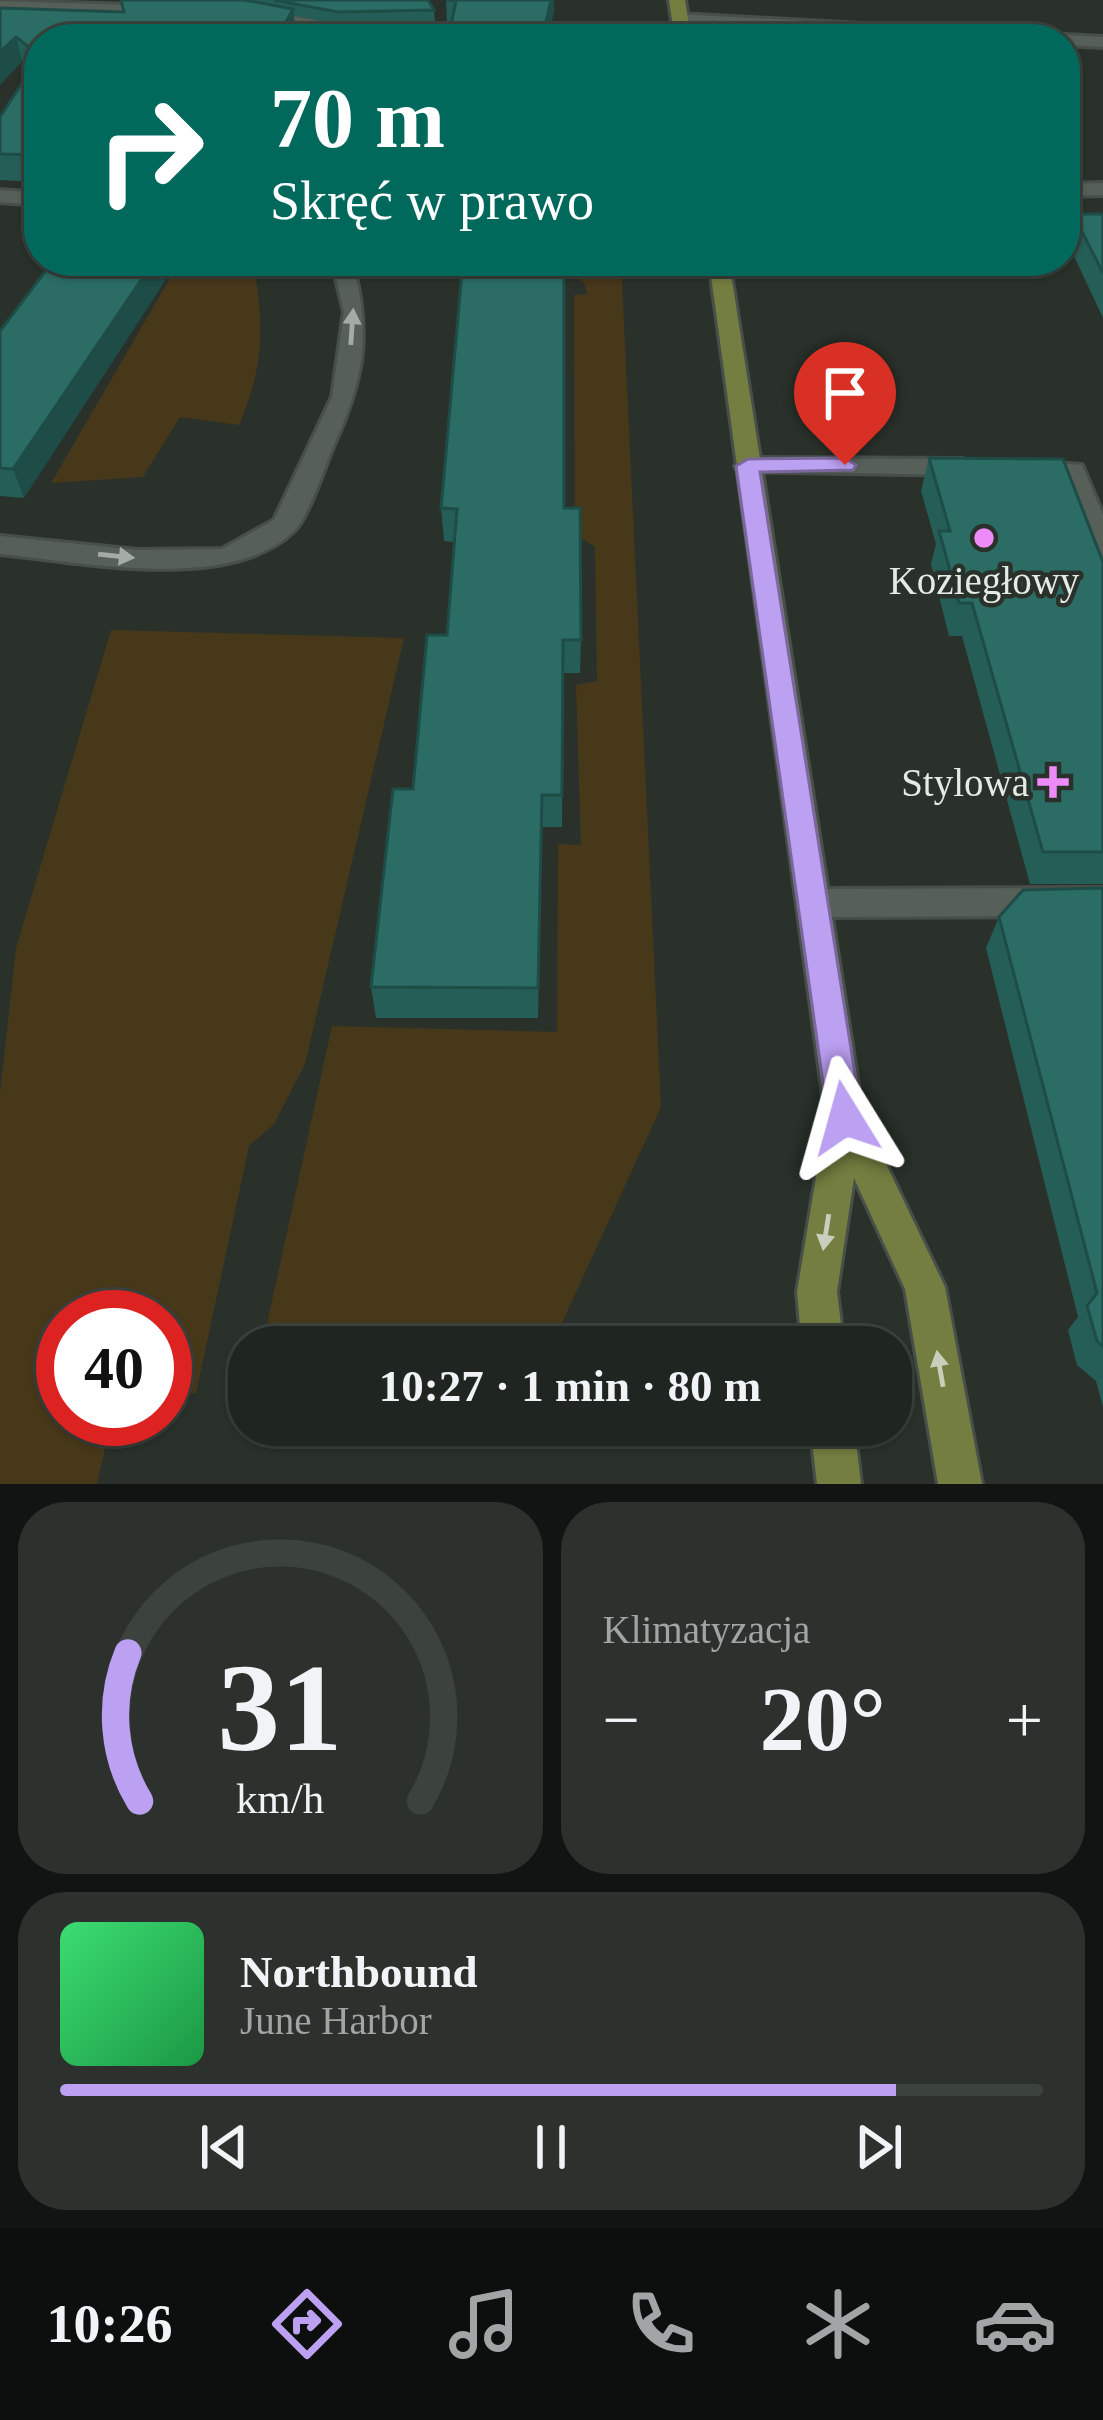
<!DOCTYPE html>
<html lang="pl">
<meta charset="utf-8">
<style>
:root{--surface:#1f2520;--page:#2c312d;--text:#f1f3f6;--muted:#a1a5a5;--line:#3c423e;--accent:#bca0f2}
body{margin:0;font-family:"Times New Roman",serif;background:var(--page);color:var(--text);height:100vh;display:flex;flex-direction:column;font-size:45px;white-space:nowrap}
*{box-sizing:border-box;margin:0}
p{font-size:39px;color:var(--muted)}
.icon{flex:none;width:66px;height:66px;fill:none;stroke:currentColor;stroke-width:2;stroke-linecap:round;stroke-linejoin:round}
.map{position:relative;height:1484px;overflow:hidden}
.panel{display:flex;flex-direction:column;gap:18px;padding:18px;background:#111412;flex:1}
.panel>*{flex:none}
.hud{position:absolute;left:24px;top:24px;width:1056px;height:252px;border-radius:48px;box-shadow:0 3px 9px #0004,0 0 0 3px var(--line);background:#00695c;color:#fff;overflow:hidden}
.speed{position:absolute;left:36px;top:1290px;display:flex;gap:24px;font-size:60px;font-weight:700;text-align:center}
.speed>*{display:grid;place-content:center;width:156px;height:156px;border-radius:50%;background:var(--surface);box-shadow:0 3px 9px #0004,0 0 0 3px var(--line);line-height:1}
.speed .limit{border:18px solid #d22;background:#fff;color:#111}
.pin{position:absolute;display:grid;place-items:center;width:102px;height:102px;color:#fff;margin:-123px -51px;border-radius:50% 50% 50% 0;rotate:-45deg;box-shadow:0 0 12px #0007}
.pin .icon{rotate:45deg}
.me{position:absolute;width:132px;margin:-66px;rotate:352deg;stroke-linejoin:round;filter:drop-shadow(0 0 9px #0008)}
.turn{display:flex;align-items:center;gap:42px;height:252px;padding:0 48px;font-size:54px}
.turn .icon{width:156px;height:156px;stroke-width:2.5}
.turn b{display:block;font-size:84px;line-height:102px}
.big{font-size:90px;font-weight:700;line-height:1.1}
.panel .tile{flex:1;display:flex;flex-direction:column;justify-content:center;gap:18px;min-width:0;padding:0 42px;border-radius:48px;background:var(--page)}
.panel .dial{align-items:center;gap:0}
.dial svg{height:312px;overflow:visible;fill:none;stroke:var(--line);stroke-width:7;stroke-linecap:round;text-anchor:middle}
.dial text{fill:var(--text);stroke:none}
.song{display:flex;align-items:center;gap:36px}
.cover{width:144px;height:144px;border-radius:18px;background:linear-gradient(135deg,hsl(140 70% 55%),hsl(140 70% 35%))}
.played{height:12px;border-radius:6px;background:linear-gradient(90deg,var(--accent) 85%,var(--line) 85%)}
.keys{display:flex;justify-content:space-around;direction:ltr}
.heat{display:flex;justify-content:space-between;align-items:center;font-size:66px;direction:ltr}
.panel .tiles{flex:1;display:grid;gap:18px;grid-template-columns:1fr 1fr}
.tile:last-child{grid-column:span 2}
.trip{position:absolute;left:228px;top:1326px;width:684px;height:120px;border-radius:48px;background:var(--surface);box-shadow:0 3px 9px #0004,0 0 0 3px var(--line);font-weight:700;line-height:120px;text-align:center}
.tabs{display:flex;height:192px;justify-content:space-around;align-items:center;background:#0c0f0d;color:var(--muted)}
.tabs .icon{width:84px;height:84px}
.tabs .selected{color:var(--accent)}
.tabs b{font-size:54px;color:var(--text)}
.map>svg:first-child{display:block}
.green{fill:#48381a}
.lines{fill:none;stroke-linecap:round;stroke-linejoin:round}
.lane-casing{stroke:#484f4a;stroke-width:6}
.street-casing{stroke:#484f4a;stroke-width:6}
.secondary-casing{stroke:#484f4a;stroke-width:6}
.lane{fill:#576058;fill-rule:evenodd}
.street{fill:#576058;fill-rule:evenodd}
.secondary{fill:#747e40;fill-rule:evenodd}
.wall{fill:#255e57}
.shaded-wall{fill:#1e4c47}
.building{fill:#2b6d65;stroke:#1e4c47;stroke-width:3}
.oneway{fill:#a5aca6}
.oneway2{fill:#c8cfbc}
.route{fill:#bca0f2;stroke:#7a689d;stroke-width:3}
.poi-dot{fill:#ed8cf9;stroke:#29312a;stroke-width:4.5}
.labels{text-anchor:middle;dominant-baseline:central;stroke-width:9;stroke-linejoin:round;paint-order:stroke}
.poi-label{font-size:39px;fill:#e4eae5;stroke:#29312a}
</style>
<div class="map">
<svg width="1103" height="1484" viewBox="0 0 1103 1484">
<rect width="100%" height="100%" fill="#29312a"/>
<g class="green">
<path d="M180,261H253C264,325 265,364 239,425L180,417L143,477L51,483Z"/>
<polygon points="573,261 621,261 661,1107 551,1347 262,1347 332,1026 557,1032 558,844 581,845 576,685 597,681 595,547 575,534 574,295 587,294 584,283 572,274"/>
<polygon points="111,630 404,638 305,1064 274,1124 249,1146 196,1393 165,1396 165,1317 63,1317 63,1419 112,1419 97,1484 0,1484 0,1094 16,948"/>
</g>
<g class="lines">
<defs>
<g id="lane">
<polygon points="678,14 1047,34 1055,39 957,39 672,22 672,16"/>
<polygon points="1065,35 1103,37 1103,47 1065,45 1065,39 1057,39"/>
<polygon points="1103,183 1103,195 1065,196 1065,184"/>
<polygon points="747,458 963,459 975,467 963,475 738,471 735,466"/>
<polygon points="1029,461 1082,465 1103,515 1103,558 1090,549 1063,477 1020,474 1017,469"/>
<polygon points="1103,888 1103,916 814,917 802,913 797,903 802,893 814,889"/>
</g>
<g id="street">
<polygon points="0,1 161,6 169,11 161,16 0,11"/>
<path d="M256,10L321,21L363,39C333,39 283,25 250,18V12Z"/>
<polygon points="0,190 39,193 39,205 0,202"/>
<path d="M332,261H352C372,334 364,379 333,447C324,468 309,516 294,531C231,593 81,562 0,554V536L138,550L222,549L274,520L332,397L344,312Z"/>
</g>
<g id="secondary">
<polygon points="669,0 685,0 691,39 675,39"/>
<polygon points="709,261 729,261 863,1116 945,1287 982,1484 938,1484 905,1289 854,1178 837,1292 844,1347 802,1347 797,1292 826,1117"/>
<polygon points="810,1425 854,1425 861,1484 817,1484"/>
</g>
</defs>
<use href="#lane" class="lane-casing"/>
<use href="#street" class="street-casing"/>
<use href="#secondary" class="secondary-casing"/>
<use href="#lane" class="lane"/>
<use href="#street" class="street"/>
<use href="#secondary" class="secondary"/>
</g>
<g class="wall">
<polygon points="121,0 428,0 434,10 435,22 339,24 294,16 296,34 39,39 39,182 0,180 0,117 31,69 22,62 0,8 123,12"/>
<polygon points="446,0 554,0 554,11 547,39 448,39 451,22 447,22"/>
<polygon points="1073,214 1103,214 1103,318 1066,239"/>
<polygon points="0,331 24,498 0,496"/>
<polygon points="929,458 1103,562 1103,884 1030,884 962,636 949,636 931,564 936,544 921,491"/>
<polygon points="441,508 564,508 581,640 580,673 563,673 562,827 542,827 538,1018 376,1018 371,987 447,635 454,542 444,541"/>
<polygon points="1103,888 1103,1407 1096,1381 1077,1365 1068,1330 1078,1317 986,948 999,917"/>
</g>
<g class="shaded-wall">
<polygon points="551,0 554,0 554,11 547,39 542,39"/>
<polygon points="293,9 296,34 293,39 277,39"/>
<polygon points="16,37 22,62 0,85 0,52"/>
<polygon points="154,261 178,261 24,498 13,469"/>
</g>
<g class="building">
<polygon points="121,0 244,0 293,9 277,39 39,39 39,55 16,37 0,52 0,8 124,12"/>
<polygon points="274,0 428,0 434,10 338,12"/>
<polygon points="446,0 551,0 542,39 448,39 456,1"/>
<polygon points="39,57 39,155 0,154 0,117"/>
<polygon points="1073,214 1103,214 1103,273"/>
<polygon points="53,261 154,261 13,469 0,468 0,331"/>
<polygon points="463,261 564,261 564,508 580,508 581,640 563,640 562,795 542,795 538,988 371,987 393,789 413,789 427,635 447,635 457,509 441,508"/>
<polygon points="929,458 1063,459 1103,562 1103,852 1043,852 972,603 959,603 939,531 950,531"/>
<polygon points="1103,888 1103,1347 1097,1341 1087,1306 1097,1293 999,917 1023,890"/>
</g>
<defs><path id="oneway-solid" d="M-6-.8H1V-3.2L6.5 0L1 3.2V.8H-6Z" transform="scale(3)"/></defs>
<g class="oneway">
<use href="#oneway-solid" transform="translate(352 327) rotate(-86)"/>
<use href="#oneway-solid" transform="translate(116 556) rotate(6)"/>
</g>
<g class="oneway2">
<use href="#oneway-solid" transform="translate(826 1232) rotate(99)"/>
<use href="#oneway-solid" transform="translate(940 1369) rotate(-100)"/>
</g>
<polygon class="route" points="845,458 856,465 853,470 760,472 862,1118 857,1129 845,1133 833,1129 828,1118 736,466 748,459"/>
<g class="poi-dot">
<circle cx="984" cy="538" r="12"/>
<path d="M1047 764h12v12h12v12h-12v12h-12v-12h-12v-12h12z"/>
</g>
<g class="labels">
<g class="poi-label">
<text x="984" y="580">Koziegłowy</text>
<text x="1029" y="782" text-anchor="end">Stylowa</text>
</g>
</g>
</svg>
<div class="speed"><div class="limit">40</div></div>
<div class="pin" style="left:845px;top:465px;background:#d93025"><svg class="icon" aria-label="arrive" viewBox="0 0 24 24"><path d="M6 21V4h12l-3 4 3 4H6"/></svg></div>
<svg class="me" style="left:845px;top:1118px" viewBox="-20 -20 40 40"><path d="M0-17L14 15 0 8-14 15z" fill="#bca0f2" stroke="#fff" stroke-width="4"/></svg>
<div class="trip">10:27 · 1 min · 80 m</div>
<div class="hud">
<div class="turn"><svg class="icon" aria-label="right" viewBox="0 0 24 24"><path d="M7 20v-9h11M14 6l5 5-5 5"/></svg><div><b>70 m</b>Skręć w prawo</div></div>
</div>
</div>
<section class="panel">
<div class="tiles">
<div class="tile dial"><svg viewBox="0 0 100 80">
<path d="M14 69A42 42 0 1 1 86 69"/>
<path d="M14 69A42 42 0 0 1 11 31" stroke="#bca0f2"/>
<text x="50" y="56" font-size="32" font-weight="700">31</text>
<text x="50" y="72" font-size="11">km/h</text>
</svg></div>
<div class="tile"><p>Klimatyzacja</p>
<div class="heat"><a>−</a><b class="big">20°</b><a>+</a></div>
</div>
<div class="tile">
<div class="song"><i class="cover"></i><div><b>Northbound</b><p>June Harbor</p></div></div>
<div class="played"></div>
<div class="keys"><svg class="icon" aria-label="previous" viewBox="0 0 24 24"><path d="M18 5L8 12l10 7zM5 5v14"/></svg><svg class="icon" aria-label="pause" viewBox="0 0 24 24"><path d="M8 5v14M16 5v14"/></svg><svg class="icon" aria-label="next" viewBox="0 0 24 24"><path d="M6 5l10 7-10 7zM19 5v14"/></svg></div>
</div>
</div>
</section>
<nav class="tabs">
<b>10:26</b>
<svg class="icon selected" aria-label="directions" viewBox="0 0 24 24"><path d="M12 3l9 9-9 9-9-9zM9 14v-3h6M13 9l2 2-2 2"/></svg>
<svg class="icon" aria-label="music" viewBox="0 0 24 24"><path d="M9 18V5l10-2v13"/><circle cx="6" cy="18" r="3"/><circle cx="16" cy="16" r="3"/></svg>
<svg class="icon" aria-label="phone" viewBox="0 0 24 24"><path d="M5 4h4l2 5-3 2q2 4 5 5l2-3 5 2v4C11 20 4 13 5 4z"/></svg>
<svg class="icon" aria-label="climate" viewBox="0 0 24 24"><path d="M12 3v18M4 7l16 10M4 17L20 7"/></svg>
<svg class="icon" aria-label="car" viewBox="0 0 24 24"><path d="M5 17H2v-5l4-1 3-4h7l3 4 3 1v5h-3M9 17h6M6 11h13"/><circle cx="7" cy="17" r="2"/><circle cx="17" cy="17" r="2"/></svg>
</nav>
